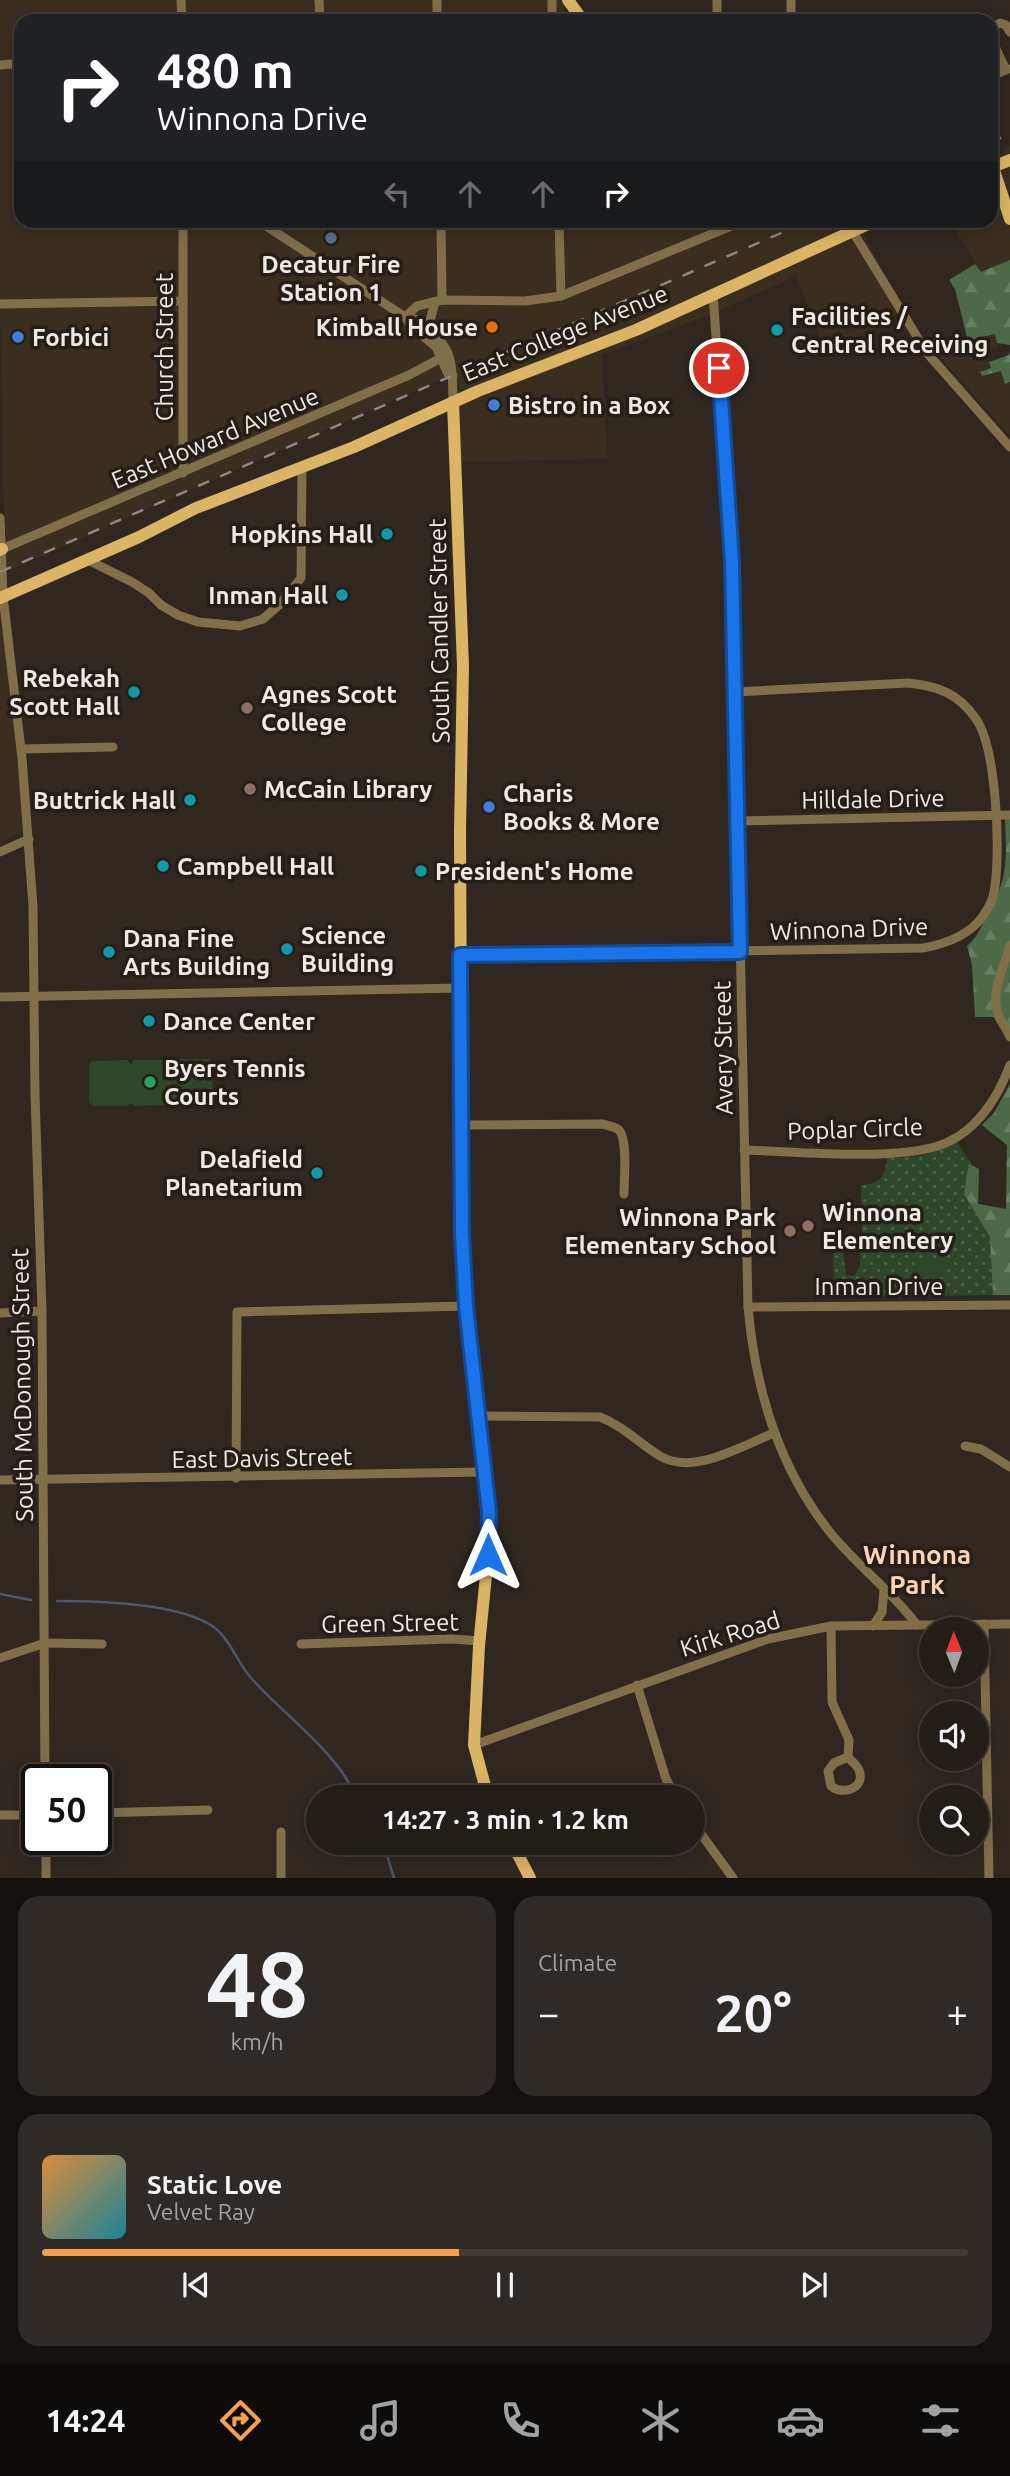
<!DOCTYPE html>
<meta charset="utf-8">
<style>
:root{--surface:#231d18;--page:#2f2a25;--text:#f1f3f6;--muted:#a3a2a2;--line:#403b37;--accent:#f9a04d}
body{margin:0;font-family:Ubuntu,sans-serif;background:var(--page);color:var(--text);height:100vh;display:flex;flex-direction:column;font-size:26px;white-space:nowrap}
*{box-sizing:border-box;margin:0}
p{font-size:23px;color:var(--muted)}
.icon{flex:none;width:38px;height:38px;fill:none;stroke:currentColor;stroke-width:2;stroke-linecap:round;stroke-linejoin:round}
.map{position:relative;height:1878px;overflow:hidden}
.panel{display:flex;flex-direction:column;gap:18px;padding:18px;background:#13100d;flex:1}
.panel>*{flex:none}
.hud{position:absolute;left:14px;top:14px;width:984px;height:214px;border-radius:21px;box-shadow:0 4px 18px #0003,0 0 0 2px var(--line);background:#202124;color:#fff;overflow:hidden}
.needle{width:46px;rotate:359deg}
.fabs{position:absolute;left:919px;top:1617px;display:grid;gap:14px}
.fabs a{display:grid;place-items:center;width:70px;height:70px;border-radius:50%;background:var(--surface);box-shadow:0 4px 18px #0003,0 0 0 2px var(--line);font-size:35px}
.speed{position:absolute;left:21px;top:1764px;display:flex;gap:14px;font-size:35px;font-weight:700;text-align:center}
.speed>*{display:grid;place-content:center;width:91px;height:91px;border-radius:50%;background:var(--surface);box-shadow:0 4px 18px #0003,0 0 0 2px var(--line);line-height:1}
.speed .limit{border:4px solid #111;border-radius:10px;background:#fff;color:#111}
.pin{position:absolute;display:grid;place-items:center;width:60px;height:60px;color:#fff;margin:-30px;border:4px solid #fff;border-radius:50%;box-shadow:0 2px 7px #0007}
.me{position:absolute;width:77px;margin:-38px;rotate:0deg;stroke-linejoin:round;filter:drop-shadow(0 0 5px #0008)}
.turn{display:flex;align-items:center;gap:24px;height:147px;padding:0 28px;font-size:32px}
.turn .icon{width:91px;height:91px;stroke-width:2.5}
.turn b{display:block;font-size:49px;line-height:60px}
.lanes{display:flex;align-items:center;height:66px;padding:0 28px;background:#0003;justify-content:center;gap:35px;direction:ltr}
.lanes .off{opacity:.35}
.big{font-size:52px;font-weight:600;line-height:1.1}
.panel .card{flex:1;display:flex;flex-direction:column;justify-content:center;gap:10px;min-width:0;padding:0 24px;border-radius:21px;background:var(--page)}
.panel .dial{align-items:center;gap:0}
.dial b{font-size:91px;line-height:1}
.song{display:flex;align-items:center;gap:21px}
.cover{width:84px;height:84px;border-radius:10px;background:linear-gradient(135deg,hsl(30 70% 55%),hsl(190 70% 35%))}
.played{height:7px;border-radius:4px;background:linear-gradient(90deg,var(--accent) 45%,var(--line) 45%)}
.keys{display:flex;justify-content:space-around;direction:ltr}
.heat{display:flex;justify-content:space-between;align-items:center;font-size:38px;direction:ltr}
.panel .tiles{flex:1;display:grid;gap:18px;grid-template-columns:1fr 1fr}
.card:last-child{grid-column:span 2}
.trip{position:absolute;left:306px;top:1785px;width:399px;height:70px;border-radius:35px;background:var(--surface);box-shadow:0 4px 18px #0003,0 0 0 2px var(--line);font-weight:600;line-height:70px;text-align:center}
.tab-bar{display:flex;height:112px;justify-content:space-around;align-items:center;background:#0e0c0a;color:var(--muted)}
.tab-bar .icon{width:49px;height:49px}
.tab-bar .active{color:var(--accent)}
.tab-bar b{font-size:32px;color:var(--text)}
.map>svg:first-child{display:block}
.commercial{fill:#3a2e1f}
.grass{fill:url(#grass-dots)}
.forest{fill:url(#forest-firs)}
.garden{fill:#2f4729}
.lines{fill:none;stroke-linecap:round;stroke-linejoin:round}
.stream{stroke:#4a576c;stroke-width:2.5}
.minor{stroke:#816f4a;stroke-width:9}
.major{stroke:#dbb565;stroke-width:12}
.rail{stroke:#8e8781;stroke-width:2.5;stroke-dasharray:12 12;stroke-linecap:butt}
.route-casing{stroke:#114b97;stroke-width:18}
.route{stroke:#1a73e8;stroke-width:12}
.service-dot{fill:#5c6f8a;stroke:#251e17;stroke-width:2.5}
.food-dot{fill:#e8710a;stroke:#251e17;stroke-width:2.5}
.culture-dot{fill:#0f9aa8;stroke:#251e17;stroke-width:2.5}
.shop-dot{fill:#3f7fe0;stroke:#251e17;stroke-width:2.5}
.education-dot{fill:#8d6e63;stroke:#251e17;stroke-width:2.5}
.leisure-dot{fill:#2e9e5b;stroke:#251e17;stroke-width:2.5}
.labels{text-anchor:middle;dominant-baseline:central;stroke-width:7;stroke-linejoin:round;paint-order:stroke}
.poi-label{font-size:24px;font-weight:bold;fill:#eee9e4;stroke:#251e17;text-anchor:start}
.street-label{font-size:24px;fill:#eee9e4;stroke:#251e17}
.neighbourhood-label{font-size:26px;font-weight:bold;fill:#fbd4b5;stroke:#251e17}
</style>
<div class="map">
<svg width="1010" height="1878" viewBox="0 0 1010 1878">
<defs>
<pattern id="grass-dots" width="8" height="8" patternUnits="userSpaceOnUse" patternTransform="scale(1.75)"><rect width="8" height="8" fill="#2f4729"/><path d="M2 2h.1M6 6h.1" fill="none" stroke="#4d6248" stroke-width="1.8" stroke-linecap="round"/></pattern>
<pattern id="forest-firs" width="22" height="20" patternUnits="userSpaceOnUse" patternTransform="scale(1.75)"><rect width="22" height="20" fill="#4c6a45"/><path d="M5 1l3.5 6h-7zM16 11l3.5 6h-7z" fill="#667f60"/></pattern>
</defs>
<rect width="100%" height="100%" fill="#2f2720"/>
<g class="commercial">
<polygon points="0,0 563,0 565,21 21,21 21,220 857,221 903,310 828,360 796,276 712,314 602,355 608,459 458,462 456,373 5,572 0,310"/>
<polygon points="1010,144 1010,260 980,272 951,221 990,220 991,168"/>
<polygon points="995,334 999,348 986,351 991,368 980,372 982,376 1001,371 1005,384 1010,382 1010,436 933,348"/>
<polygon points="0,575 25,830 0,843"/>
</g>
<path class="grass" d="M1010,1084V1295L834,1297L833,1249H839L838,1236L845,1235C842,1243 844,1268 847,1275L854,1276L860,1266V1239L857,1235L862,1234L861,1185C880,1184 885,1176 887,1158C913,1158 934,1155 957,1142L973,1166L979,1169L978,1204L1006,1209L1007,1145L982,1125L994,1113Z"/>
<g class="forest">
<polygon points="1010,260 1010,345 997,343 995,334 968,341 955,289 949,280 975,264 981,272"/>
<polygon points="1010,352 1010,382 1005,384 1001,371 982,376 980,372 991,368 989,362 1009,355"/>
<path d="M1005,819H1010V1032L1005,1033L994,1017H975L972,965L967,946C976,938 980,930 985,919C1008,879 1007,865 1005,819Z"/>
<polygon points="1010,1084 1010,1295 993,1295 990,1237 964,1194 968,1168 973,1166 979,1169 978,1204 1006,1209 1007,1145 982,1125 994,1113"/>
</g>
<g class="garden">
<polygon points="173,1059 208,1059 212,1062 213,1100 209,1105 174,1105 170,1102 166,1105 135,1106 131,1103 127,1106 93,1106 89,1102 89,1064 92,1061 127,1060 131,1064 134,1060 166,1060 169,1063"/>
<polygon points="914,1259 946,1259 946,1277 915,1278"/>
</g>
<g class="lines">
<g class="stream">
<polyline points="0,1594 31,1600"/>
<path d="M57,1601C99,1601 173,1603 209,1624C229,1635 236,1661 251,1678C283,1714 338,1753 356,1797"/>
<polyline points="380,1843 387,1855 394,1878"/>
</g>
<g class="minor">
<polyline points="181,0 182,21"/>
<polyline points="319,0 320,21"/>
<polyline points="437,0 437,21"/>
<polyline points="791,0 791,21"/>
<polyline points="552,21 552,0"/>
<polyline points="717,21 717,0"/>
<polyline points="990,29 1000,23 1006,25 1010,32"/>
<polyline points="990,36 1006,70"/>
<polyline points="0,65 12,64 21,70"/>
<polyline points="990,77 1008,69"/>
<polyline points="257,220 405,317 411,326 436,347 448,374 453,376"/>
<polyline points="441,220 442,300"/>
<polyline points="559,220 561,296"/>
<polyline points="717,220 717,232"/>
<polyline points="853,232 927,353 1010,447"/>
<path d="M713,294L732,562L748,1307C755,1387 778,1466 829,1531C855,1564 891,1590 917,1625"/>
<polyline points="0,304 183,301"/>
<polyline points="405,317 417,306 442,300 525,301 561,296 746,220"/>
<path d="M409,320L415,319C454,347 452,357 453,402"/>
<polyline points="428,328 435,302"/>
<polyline points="183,473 183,220"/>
<polyline points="0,518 3,596 22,758 33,906 35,1094 42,1311 45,1780"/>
<polyline points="2,549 409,375 441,358"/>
<polyline points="88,560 132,582 149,593 161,605 178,615 198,622 240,626 263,619 279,605 301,578 302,467"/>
<polyline points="21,749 113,747"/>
<polyline points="737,821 1010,815"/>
<polyline points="0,852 29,839"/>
<path d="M1010,945C1004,970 989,991 999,1017C1002,1024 1007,1029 1010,1037"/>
<path d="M460,955L923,948C945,944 969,936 983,916C987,910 993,900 994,892C1001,856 997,749 976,719C958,693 938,686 908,683L735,692"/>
<polyline points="0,997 460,988"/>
<path d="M462,1125L602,1124C607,1125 615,1127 619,1130C628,1140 624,1179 624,1194"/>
<path d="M744,1150C794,1151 905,1163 948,1142C980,1127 998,1097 1010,1065"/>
<polyline points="748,1307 1010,1305"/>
<polyline points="0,1313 42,1311"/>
<path d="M479,1416L600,1417C623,1426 639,1443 660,1456C693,1476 741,1446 774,1433"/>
<polyline points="965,1446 981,1449 1010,1467"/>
<polyline points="236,1478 237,1312 466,1306"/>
<polyline points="0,1480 483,1472"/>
<polyline points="984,1624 989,1878"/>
<path d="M831,1626L832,1702L849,1740L848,1757L834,1763L828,1771L831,1786C843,1796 866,1788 859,1770C857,1765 851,1761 848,1757"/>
<polyline points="873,1626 882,1612 884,1590"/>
<polyline points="301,1644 452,1639 480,1641"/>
<polyline points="0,1658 45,1643 102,1644"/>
<polyline points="637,1685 666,1779 676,1797"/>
<polyline points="474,1745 768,1639 831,1626 1010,1624"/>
<polyline points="96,1813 208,1810"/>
<polyline points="0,1815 37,1815"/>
<polyline points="693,1823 733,1878"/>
<polyline points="281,1832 281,1878"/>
<polyline points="46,1839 46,1878"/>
</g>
<g class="major">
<polyline points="568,0 583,21"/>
<polyline points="990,158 1010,219"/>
<polyline points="990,168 1010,160"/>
<polyline points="453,402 463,666 460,831 462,1234 466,1306 489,1512 488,1555 479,1646 474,1745 488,1797"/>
<polyline points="0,550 2,549"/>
<polyline points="0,598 139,537 196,508 354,447 478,391 636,330 877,220"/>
<polyline points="512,1843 530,1878"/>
</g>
<g class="rail">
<polyline points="990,142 1010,134"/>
<polyline points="0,572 811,220"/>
</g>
</g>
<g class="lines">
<defs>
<polyline id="route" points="488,1555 489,1512 466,1306 462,1234 460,955 740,952 732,562 719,368"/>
</defs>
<use href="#route" class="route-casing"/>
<use href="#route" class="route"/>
</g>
<circle class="service-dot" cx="331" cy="238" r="7"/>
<circle class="food-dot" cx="492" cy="327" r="7"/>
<g class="culture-dot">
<circle cx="777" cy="330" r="7"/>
<circle cx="387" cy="534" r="7"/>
<circle cx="342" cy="595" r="7"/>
<circle cx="134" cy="692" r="7"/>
<circle cx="190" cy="800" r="7"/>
<circle cx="163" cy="866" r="7"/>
<circle cx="421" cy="871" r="7"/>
<circle cx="287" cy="949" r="7"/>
<circle cx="109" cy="952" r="7"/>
<circle cx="149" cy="1021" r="7"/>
<circle cx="317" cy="1173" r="7"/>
</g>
<g class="shop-dot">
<circle cx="18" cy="337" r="7"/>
<circle cx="494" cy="405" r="7"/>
<circle cx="489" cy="807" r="7"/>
</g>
<g class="education-dot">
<circle cx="247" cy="708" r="7"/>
<circle cx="250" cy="789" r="7"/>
<circle cx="808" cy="1226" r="7"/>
<circle cx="790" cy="1231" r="7"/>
</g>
<circle class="leisure-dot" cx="150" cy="1082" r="7"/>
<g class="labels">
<g class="poi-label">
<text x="331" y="264" text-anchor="middle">Decatur Fire<tspan x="331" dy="28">Station 1</tspan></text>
<text x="791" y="316">Facilities /<tspan x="791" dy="28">Central Receiving</tspan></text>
<text x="478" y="327" text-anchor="end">Kimball House</text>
<text x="32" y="337">Forbici</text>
<text x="508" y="405">Bistro in a Box</text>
<text x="373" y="534" text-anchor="end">Hopkins Hall</text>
<text x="328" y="595" text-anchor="end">Inman Hall</text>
<text x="120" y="678" text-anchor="end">Rebekah<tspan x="120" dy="28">Scott Hall</tspan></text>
<text x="261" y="694">Agnes Scott<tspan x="261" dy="28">College</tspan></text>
<text x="264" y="789">McCain Library</text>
<text x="503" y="793">Charis<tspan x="503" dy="28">Books &amp; More</tspan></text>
<text x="176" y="800" text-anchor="end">Buttrick Hall</text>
<text x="177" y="866">Campbell Hall</text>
<text x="435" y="871">President's Home</text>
<text x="301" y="935">Science<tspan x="301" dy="28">Building</tspan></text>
<text x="123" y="938">Dana Fine<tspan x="123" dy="28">Arts Building</tspan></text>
<text x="163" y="1021">Dance Center</text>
<text x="164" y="1068">Byers Tennis<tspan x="164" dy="28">Courts</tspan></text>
<text x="303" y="1159" text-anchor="end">Delafield<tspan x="303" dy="28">Planetarium</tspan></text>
<text x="822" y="1212">Winnona<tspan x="822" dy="28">Elementery</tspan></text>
<text x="776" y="1217" text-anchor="end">Winnona Park<tspan x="776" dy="28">Elementary School</tspan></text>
</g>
<g class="street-label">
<text transform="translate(565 333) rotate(-22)">East College Avenue</text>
<text transform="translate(164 347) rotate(-90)">Church Street</text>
<text transform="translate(215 438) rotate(-23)">East Howard Avenue</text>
<text transform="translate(439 631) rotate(-91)">South Candler Street</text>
<text transform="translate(873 799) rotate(-1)">Hilldale Drive</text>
<text transform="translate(849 929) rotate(-2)">Winnona Drive</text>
<text transform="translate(723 1048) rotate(-91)">Avery Street</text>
<text transform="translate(855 1129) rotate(-2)">Poplar Circle</text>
<text x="879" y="1286">Inman Drive</text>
<text transform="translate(22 1385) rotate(-91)">South McDonough Street</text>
<text transform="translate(262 1458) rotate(-1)">East Davis Street</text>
<text transform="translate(390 1623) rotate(-1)">Green Street</text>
<text transform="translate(730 1634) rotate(-17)">Kirk Road</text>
</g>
<g class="neighbourhood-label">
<text x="917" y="1554">Winnona<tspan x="917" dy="30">Park</tspan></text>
</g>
</g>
</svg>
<div class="fabs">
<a><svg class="needle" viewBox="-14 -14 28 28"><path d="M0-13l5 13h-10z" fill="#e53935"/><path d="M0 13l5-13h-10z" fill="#a3a2a2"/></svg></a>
<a><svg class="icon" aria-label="sound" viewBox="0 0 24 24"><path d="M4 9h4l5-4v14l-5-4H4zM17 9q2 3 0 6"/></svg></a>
<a><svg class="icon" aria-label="search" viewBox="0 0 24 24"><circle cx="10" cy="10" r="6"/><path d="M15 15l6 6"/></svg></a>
</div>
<div class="speed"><div class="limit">50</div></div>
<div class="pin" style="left:719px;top:368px;background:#d93025"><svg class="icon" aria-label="arrive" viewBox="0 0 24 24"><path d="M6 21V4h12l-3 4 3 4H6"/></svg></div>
<svg class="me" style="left:488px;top:1555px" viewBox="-20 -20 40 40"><path d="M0-17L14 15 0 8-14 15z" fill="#1a73e8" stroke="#fff" stroke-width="4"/></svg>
<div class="trip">14:27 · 3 min · 1.2 km</div>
<div class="hud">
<div class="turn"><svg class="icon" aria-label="right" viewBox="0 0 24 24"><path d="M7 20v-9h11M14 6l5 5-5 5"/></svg><div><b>480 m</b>Winnona Drive</div></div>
<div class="lanes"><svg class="icon off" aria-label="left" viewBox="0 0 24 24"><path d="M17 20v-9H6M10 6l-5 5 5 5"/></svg><svg class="icon off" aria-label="ahead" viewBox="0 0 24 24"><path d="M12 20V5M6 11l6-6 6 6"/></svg><svg class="icon off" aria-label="ahead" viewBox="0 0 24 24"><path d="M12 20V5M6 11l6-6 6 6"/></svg><svg class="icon" aria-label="right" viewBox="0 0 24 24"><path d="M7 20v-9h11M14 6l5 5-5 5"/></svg></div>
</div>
</div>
<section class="panel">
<div class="tiles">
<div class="card dial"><b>48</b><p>km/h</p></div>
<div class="card"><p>Climate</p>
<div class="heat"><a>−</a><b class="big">20°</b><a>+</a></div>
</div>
<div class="card">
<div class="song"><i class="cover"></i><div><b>Static Love</b><p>Velvet Ray</p></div></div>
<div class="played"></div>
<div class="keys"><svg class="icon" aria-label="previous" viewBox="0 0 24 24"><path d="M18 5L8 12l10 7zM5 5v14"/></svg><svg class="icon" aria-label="pause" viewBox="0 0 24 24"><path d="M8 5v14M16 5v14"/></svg><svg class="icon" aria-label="next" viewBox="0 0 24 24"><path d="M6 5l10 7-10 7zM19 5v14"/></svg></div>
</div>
</div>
</section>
<nav class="tab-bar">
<b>14:24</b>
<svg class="icon active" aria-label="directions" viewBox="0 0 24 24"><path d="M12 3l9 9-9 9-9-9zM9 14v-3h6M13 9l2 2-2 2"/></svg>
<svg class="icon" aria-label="music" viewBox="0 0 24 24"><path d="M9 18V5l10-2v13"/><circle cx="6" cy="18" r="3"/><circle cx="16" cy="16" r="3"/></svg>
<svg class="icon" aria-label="phone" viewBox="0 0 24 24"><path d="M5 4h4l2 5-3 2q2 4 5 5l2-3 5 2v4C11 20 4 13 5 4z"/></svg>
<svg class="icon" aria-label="climate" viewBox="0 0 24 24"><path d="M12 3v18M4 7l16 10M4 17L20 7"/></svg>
<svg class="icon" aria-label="car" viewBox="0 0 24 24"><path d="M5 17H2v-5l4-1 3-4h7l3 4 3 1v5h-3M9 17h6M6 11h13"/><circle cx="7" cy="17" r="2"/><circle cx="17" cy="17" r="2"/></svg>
<svg class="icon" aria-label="filters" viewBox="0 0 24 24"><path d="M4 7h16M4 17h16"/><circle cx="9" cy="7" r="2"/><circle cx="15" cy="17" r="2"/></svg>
</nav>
